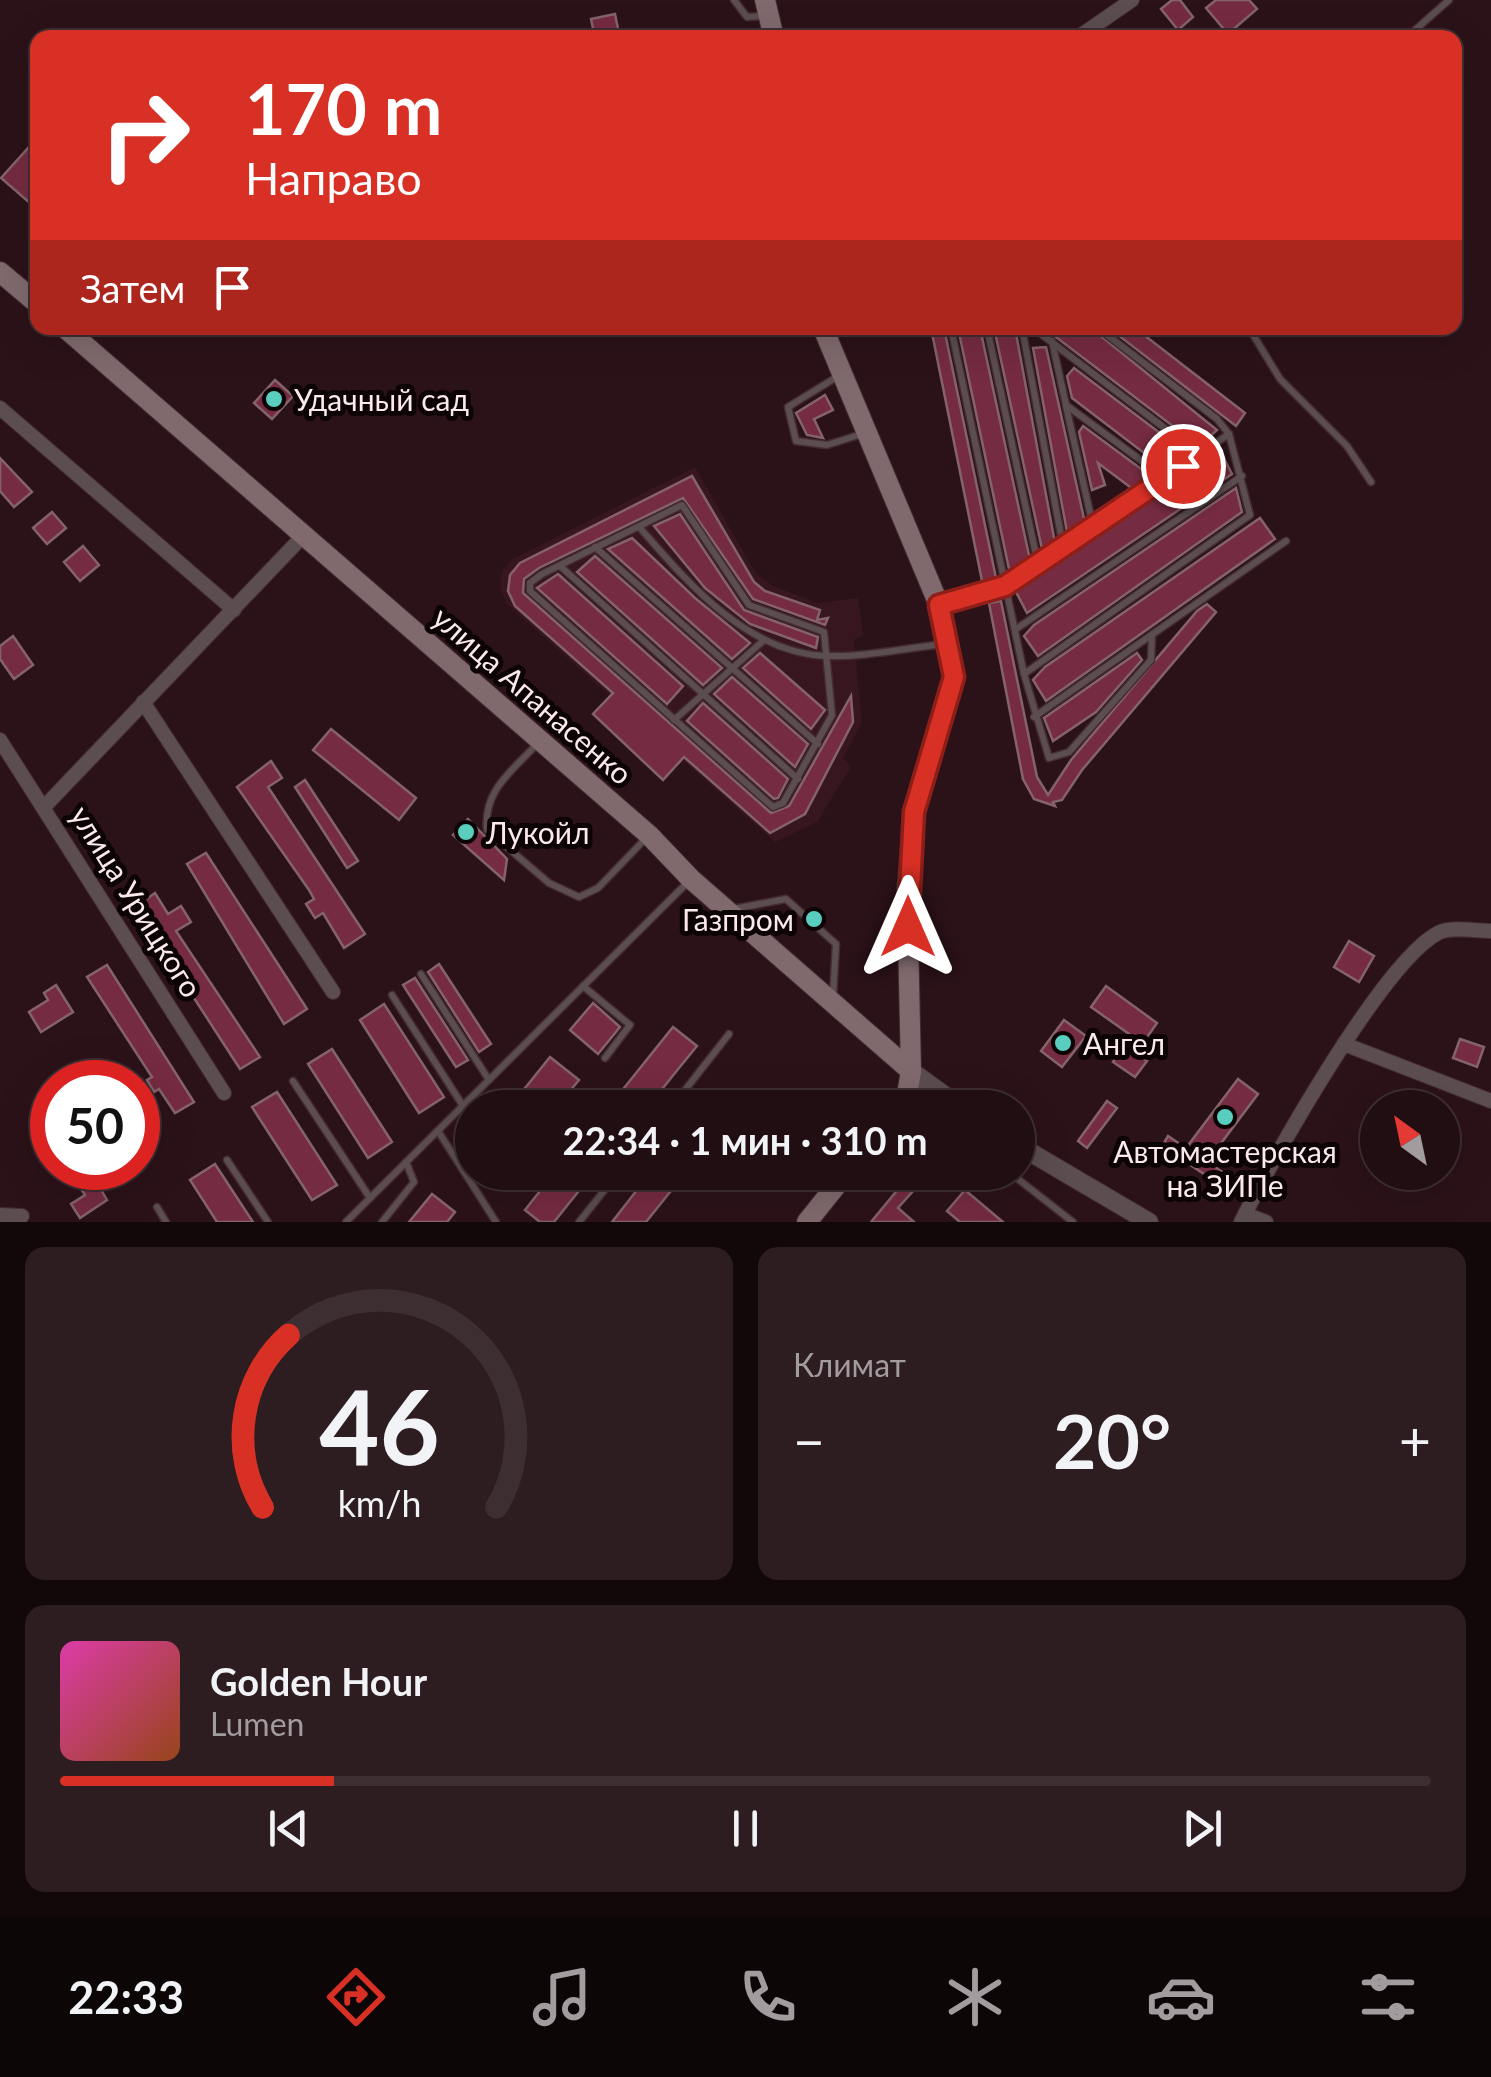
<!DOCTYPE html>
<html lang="ru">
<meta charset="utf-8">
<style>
:root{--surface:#200e12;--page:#2d1c20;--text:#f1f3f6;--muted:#a29c9f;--line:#3d2e32;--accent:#d93025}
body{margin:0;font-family:Lato,sans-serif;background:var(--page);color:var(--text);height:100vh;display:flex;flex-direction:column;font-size:38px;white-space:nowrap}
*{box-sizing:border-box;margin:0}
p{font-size:32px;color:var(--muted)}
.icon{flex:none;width:55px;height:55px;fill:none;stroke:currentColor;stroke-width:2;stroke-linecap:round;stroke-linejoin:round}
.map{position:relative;height:1222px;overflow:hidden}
.details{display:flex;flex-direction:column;gap:25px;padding:25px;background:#12080a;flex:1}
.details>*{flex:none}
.guide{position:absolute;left:30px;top:30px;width:1432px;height:305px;border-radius:20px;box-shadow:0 10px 40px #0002,0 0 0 2px var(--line);background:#d93025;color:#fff;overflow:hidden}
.needle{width:65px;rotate:327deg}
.fabs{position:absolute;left:1360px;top:1090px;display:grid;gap:20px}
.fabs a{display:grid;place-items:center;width:100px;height:100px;border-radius:50%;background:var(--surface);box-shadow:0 10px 40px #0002,0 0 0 2px var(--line);font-size:50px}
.speed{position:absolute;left:30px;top:1060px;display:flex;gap:20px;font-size:50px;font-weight:700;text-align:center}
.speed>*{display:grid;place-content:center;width:130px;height:130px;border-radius:50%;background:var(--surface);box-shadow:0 10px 40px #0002,0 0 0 2px var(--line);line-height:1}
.speed .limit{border:15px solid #d22;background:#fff;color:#111}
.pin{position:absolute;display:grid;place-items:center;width:85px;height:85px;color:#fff;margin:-42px;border:5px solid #fff;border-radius:50%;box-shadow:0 2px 10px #0007}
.me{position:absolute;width:110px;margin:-55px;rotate:0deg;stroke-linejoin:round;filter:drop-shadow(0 0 8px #0008)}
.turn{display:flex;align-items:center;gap:35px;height:210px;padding:0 50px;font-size:45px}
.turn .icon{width:130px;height:130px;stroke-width:2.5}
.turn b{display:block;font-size:70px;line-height:85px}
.then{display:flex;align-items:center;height:95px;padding:0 50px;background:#0003;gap:20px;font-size:38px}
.big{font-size:75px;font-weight:700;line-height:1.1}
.details .tile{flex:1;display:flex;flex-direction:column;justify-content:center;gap:15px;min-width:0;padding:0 35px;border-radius:20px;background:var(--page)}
.details .dial{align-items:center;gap:0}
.dial svg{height:260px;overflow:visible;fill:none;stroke:var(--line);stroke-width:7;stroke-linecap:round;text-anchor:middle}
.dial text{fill:var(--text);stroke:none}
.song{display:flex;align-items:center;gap:30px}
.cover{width:120px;height:120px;border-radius:15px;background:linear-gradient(135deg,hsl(320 70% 55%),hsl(20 70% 35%))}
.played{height:10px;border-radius:5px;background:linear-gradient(90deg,var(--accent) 20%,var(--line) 20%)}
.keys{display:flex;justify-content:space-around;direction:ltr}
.heat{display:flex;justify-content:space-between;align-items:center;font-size:55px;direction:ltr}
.details .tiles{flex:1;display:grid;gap:25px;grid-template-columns:1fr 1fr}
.tile:last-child{grid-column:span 2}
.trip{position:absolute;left:455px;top:1090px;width:580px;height:100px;border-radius:50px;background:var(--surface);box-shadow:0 10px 40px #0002,0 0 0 2px var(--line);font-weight:700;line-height:100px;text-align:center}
.tabs{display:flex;height:160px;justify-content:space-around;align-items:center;background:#0d0607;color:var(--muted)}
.tabs .icon{width:70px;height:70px}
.tabs .selected{color:var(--accent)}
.tabs b{font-size:45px;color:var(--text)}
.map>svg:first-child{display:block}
.built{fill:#37161f}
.building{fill:#752b42;stroke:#84636a;stroke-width:2.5}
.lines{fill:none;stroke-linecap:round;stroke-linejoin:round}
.service-casing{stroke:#442c31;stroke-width:9}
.minor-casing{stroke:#442c31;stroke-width:16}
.tertiary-casing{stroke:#442c31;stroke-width:20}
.secondary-casing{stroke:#442c31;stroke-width:22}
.service{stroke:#5b4d50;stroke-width:6}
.minor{stroke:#5b4d50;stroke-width:14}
.tertiary{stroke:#5b4d50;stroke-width:18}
.secondary{stroke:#806a6e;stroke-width:20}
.route-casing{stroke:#8d1f18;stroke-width:25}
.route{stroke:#d93025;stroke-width:18}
.poi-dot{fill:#59cebf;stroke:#0c0305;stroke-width:4}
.labels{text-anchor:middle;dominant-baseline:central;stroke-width:10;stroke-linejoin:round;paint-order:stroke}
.poi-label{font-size:30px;fill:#fce9ec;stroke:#0c0305;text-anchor:start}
.street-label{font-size:30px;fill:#fce9ec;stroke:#0c0305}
</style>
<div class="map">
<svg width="1491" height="1222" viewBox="0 0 1491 1222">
<rect width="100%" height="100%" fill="#2b1218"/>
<polygon class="built" points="695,467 755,572 773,586 817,603 858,598 863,635 854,640 862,723 843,758 851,767 817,822 775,842 507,604 500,588 502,571 513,559"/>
<g class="building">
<polygon points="1172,0 1180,0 1193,17 1178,30 1161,9"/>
<polygon points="1216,0 1249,0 1257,9 1228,34 1206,8"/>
<polygon points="615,14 620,38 595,38 591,19"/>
<polygon points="38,137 38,210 1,178"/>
<polygon points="931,328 944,328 996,578 982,581"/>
<polygon points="958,328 980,328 1030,560 1019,567 1009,569"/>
<polygon points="994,328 1015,328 1055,543 1049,547 1042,549"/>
<polygon points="1044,328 1091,328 1217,430 1199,446"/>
<polygon points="1109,328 1135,328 1245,413 1236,426"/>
<polygon points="1046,347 1085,523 1067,532 1033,348"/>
<polygon points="1074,368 1185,452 1178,460 1165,469 1072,398 1067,376"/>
<polygon points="275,380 293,396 272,419 254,403"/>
<polygon points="825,395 833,410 814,419 823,438 807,435 796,413"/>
<polygon points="1083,426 1148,474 1137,488 1134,490 1098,463 1105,485 1092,490 1079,432"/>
<polygon points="1219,449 1232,474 1027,613 1016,592"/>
<polygon points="0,458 32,492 14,507 0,491"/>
<polygon points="692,476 754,582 765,591 820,610 817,620 828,618 825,625 753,599 683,498 539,568 524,579 523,593 771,813 789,806 851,696 853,722 805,814 770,833 684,757 663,780 593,714 613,693 515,606 508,591 510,575 520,563"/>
<polygon points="1236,488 1242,512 1038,656 1024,636 1034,625"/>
<polygon points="52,512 66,528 47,544 33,528"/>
<polygon points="680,514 744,610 818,637 816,648 750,624 705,588 654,526"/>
<polygon points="1260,518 1275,539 1046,701 1033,680 1045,667"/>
<polygon points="632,538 695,598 750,643 732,659 608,549"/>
<polygon points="83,546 99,565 80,581 64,562"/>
<polygon points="595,556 722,668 703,685 577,572"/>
<polygon points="558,574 683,686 667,704 537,588"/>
<polygon points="1001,601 1037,777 1048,795 1071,760 1197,611 1207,604 1216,612 1082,770 1062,800 1053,802 1055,806 1034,799 1023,779 989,603"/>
<polygon points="13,636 33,665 14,679 0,659 0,646"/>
<polygon points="760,653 825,710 811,729 743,668"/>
<polygon points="1137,653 1142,660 1096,712 1053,741 1044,718"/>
<polygon points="732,677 808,744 795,767 714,694"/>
<polygon points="703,703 788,779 778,798 774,799 687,721"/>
<polygon points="331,729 416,798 399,820 313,750"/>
<polygon points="271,761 282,778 268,787 365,934 344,948 323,913 315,918 306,904 314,899 309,890 237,787"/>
<polygon points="305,780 358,861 347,868 295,787"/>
<polygon points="468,819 507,859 504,880 453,835"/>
<polygon points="206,853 307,1009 284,1024 187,864"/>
<polygon points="155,893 168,914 181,906 191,922 176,931 260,1057 240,1069 135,907"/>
<polygon points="1349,941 1374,956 1359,982 1334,967"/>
<polygon points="439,964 491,1044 479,1052 428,972"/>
<polygon points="107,965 194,1102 175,1113 159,1089 154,1092 147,1080 152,1077 87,977"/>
<polygon points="415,978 468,1060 456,1067 403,985"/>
<polygon points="56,985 73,1012 41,1032 29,1012 48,1000 44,993"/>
<polygon points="1106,986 1157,1023 1136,1053 1147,1061 1135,1077 1113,1062 1132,1036 1091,1007"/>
<polygon points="593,1003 620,1027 598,1054 570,1030"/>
<polygon points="384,1004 444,1097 419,1113 360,1020"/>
<polygon points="1064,1020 1086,1036 1062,1067 1041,1051"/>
<polygon points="673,1027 697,1046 679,1068 647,1108 608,1108"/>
<polygon points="1460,1039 1484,1047 1477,1067 1453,1058"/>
<polygon points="332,1049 392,1142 368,1158 308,1064"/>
<polygon points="550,1057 579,1080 556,1108 509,1108"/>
<polygon points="1238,1079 1258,1094 1207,1162 1232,1178 1225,1188 1162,1146 1168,1136 1186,1148"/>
<polygon points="277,1092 337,1185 312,1200 252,1107"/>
<polygon points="1107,1101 1117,1108 1087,1148 1078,1141"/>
<polygon points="215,1164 230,1187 253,1222 217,1222 190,1180"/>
<polygon points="59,1168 114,1168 95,1179 107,1200 80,1218 71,1204 85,1195 73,1176 67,1180"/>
<polygon points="555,1172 594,1172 554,1222 540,1222 525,1210"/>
<polygon points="651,1172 686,1172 646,1222 612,1222"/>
<polygon points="882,1172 930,1172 898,1208 914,1222 871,1222 899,1188"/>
<polygon points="965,1190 1003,1222 960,1222 947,1211"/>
<polygon points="432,1194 455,1212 447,1222 409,1222"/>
</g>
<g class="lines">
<defs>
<g id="service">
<polyline points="734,0 747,17 763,16"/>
<polyline points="1406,38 1449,0"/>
<polyline points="951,328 1024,674 1049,758 1069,752 1151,660 1152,635"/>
<polyline points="987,328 1038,564"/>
<polyline points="1022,328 1063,546"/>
<polyline points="1033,328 1200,455"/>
<polyline points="1098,328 1217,419 1229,434"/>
<polyline points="1249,328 1280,379 1347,446 1371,482"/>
<polyline points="1052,341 1066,405 1165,478"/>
<polyline points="840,375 788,407 796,441 827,445 865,433"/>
<polyline points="1066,406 1093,526"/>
<polygon points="682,505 749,605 824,632 832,715 783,803 773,807 530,591 530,583 542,574"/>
<path d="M641,529C689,584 748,654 828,656C866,657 906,648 944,644"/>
<polyline points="595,547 818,744"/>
<polyline points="560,566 798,779"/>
<polyline points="940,605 1005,585 1229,434 1250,515 1024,674"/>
<polyline points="1016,629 1242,476"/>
<polyline points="1034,717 1286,541"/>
<polyline points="674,720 763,641"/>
<path d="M536,745C511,772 483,791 487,830L549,883L579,897L598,888L648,836"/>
<polyline points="733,909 786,899 836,944 833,996"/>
<polyline points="421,974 489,1080"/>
<polyline points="583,986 630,1025 605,1058"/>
<polyline points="392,995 463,1106"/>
<polyline points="293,1081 370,1198"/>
<polyline points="908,1096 924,1108"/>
<polyline points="671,1108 729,1034"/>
<polyline points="438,1131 496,1222"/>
<polyline points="227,1160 268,1222"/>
<polyline points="1009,1172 1073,1222"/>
<polyline points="157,1207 166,1222"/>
<polyline points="346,1222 689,881"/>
<polyline points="382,1222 414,1182 406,1162"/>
<polyline points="579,1222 619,1172"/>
</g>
<g id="minor">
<polyline points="1077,38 1132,0"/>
<polyline points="0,408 234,610"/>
<polyline points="143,702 333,992"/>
<polyline points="0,740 224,1093"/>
<polyline points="45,806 304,535"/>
<polyline points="1344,1044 1491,1101"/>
<polyline points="1245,1214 1266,1222"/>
<polyline points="0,1215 22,1216"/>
<path d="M1241,1222C1271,1161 1383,962 1438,933C1451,926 1476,931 1491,931"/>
</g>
<g id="tertiary">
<polyline points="911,1071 962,1108"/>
<polyline points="1018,1145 1149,1222"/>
</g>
<g id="secondary">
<polyline points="765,0 774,38"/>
<polyline points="0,272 38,304"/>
<polyline points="65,328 649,835 691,879 911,1071"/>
<polyline points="823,328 939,605 954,677 914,812 907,891 911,1071 907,1095 898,1108"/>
<polyline points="807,1222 847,1172"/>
</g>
</defs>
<use href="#service" class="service-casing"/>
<use href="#minor" class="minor-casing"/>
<use href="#tertiary" class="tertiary-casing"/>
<use href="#secondary" class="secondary-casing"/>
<use href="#service" class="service"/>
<use href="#minor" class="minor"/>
<use href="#tertiary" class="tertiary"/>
<use href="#secondary" class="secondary"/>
</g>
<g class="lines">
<defs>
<polyline id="route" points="908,927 914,812 954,677 939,605 1005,586 1183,466"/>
</defs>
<use href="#route" class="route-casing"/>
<use href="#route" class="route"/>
</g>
<g class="poi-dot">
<circle cx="274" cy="399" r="10"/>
<circle cx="466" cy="832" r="10"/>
<circle cx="814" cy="919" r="10"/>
<circle cx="1063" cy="1043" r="10"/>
<circle cx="1225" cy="1117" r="10"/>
</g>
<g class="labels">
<g class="poi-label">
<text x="294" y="399">Удачный сад</text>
<text x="486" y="832">Лукойл</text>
<text x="794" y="919" text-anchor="end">Газпром</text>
<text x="1083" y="1043">Ангел</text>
<text x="1225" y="1151" text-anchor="middle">Автомастерская<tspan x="1225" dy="34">на ЗИПе</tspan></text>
</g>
<g class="street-label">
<text transform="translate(533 695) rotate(41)">улица Апанасенко</text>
<text transform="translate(137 901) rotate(58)">улица Урицкого</text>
</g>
</g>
</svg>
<div class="fabs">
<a><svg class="needle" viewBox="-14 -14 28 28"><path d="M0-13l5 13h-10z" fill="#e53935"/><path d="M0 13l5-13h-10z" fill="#a29c9f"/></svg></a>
</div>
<div class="speed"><div class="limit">50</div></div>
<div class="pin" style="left:1183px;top:466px;background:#d93025"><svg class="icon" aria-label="arrive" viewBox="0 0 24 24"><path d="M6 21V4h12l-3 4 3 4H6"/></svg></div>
<svg class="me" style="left:908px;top:927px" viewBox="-20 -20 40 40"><path d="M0-17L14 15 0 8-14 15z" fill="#d93025" stroke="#fff" stroke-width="4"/></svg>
<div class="trip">22:34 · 1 мин · 310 m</div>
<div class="guide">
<div class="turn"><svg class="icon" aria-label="right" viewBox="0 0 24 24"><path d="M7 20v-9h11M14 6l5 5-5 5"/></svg><div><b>170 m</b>Направо</div></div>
<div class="then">Затем<svg class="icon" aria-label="arrive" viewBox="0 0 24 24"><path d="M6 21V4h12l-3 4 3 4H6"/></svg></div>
</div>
</div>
<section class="details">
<div class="tiles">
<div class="tile dial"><svg viewBox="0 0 100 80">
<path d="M14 69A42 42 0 1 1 86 69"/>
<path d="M14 69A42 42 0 0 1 22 16" stroke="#d93025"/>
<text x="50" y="56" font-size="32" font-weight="700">46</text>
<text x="50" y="72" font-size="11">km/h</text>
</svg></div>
<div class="tile"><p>Климат</p>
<div class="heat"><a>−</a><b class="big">20°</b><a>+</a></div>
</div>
<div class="tile">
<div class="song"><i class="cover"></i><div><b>Golden Hour</b><p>Lumen</p></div></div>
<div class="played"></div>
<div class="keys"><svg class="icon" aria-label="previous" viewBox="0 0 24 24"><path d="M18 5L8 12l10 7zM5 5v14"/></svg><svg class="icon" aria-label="pause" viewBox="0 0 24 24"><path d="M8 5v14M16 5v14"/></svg><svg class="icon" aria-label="next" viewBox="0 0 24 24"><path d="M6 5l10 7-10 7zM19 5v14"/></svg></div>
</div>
</div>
</section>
<nav class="tabs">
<b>22:33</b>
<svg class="icon selected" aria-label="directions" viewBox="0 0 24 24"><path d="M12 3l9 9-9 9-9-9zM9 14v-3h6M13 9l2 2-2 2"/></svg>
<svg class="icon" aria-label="music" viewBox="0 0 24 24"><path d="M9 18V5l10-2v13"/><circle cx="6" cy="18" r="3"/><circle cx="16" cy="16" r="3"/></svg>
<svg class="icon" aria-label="phone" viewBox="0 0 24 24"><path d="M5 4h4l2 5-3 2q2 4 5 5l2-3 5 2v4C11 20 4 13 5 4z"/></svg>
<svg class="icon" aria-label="climate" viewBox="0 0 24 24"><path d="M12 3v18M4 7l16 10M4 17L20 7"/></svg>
<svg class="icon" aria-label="car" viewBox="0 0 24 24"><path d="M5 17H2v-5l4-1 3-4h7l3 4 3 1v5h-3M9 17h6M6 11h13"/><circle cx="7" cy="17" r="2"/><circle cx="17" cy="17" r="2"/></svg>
<svg class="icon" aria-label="filters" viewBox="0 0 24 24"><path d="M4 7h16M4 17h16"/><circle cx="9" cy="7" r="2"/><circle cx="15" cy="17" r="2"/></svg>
</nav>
